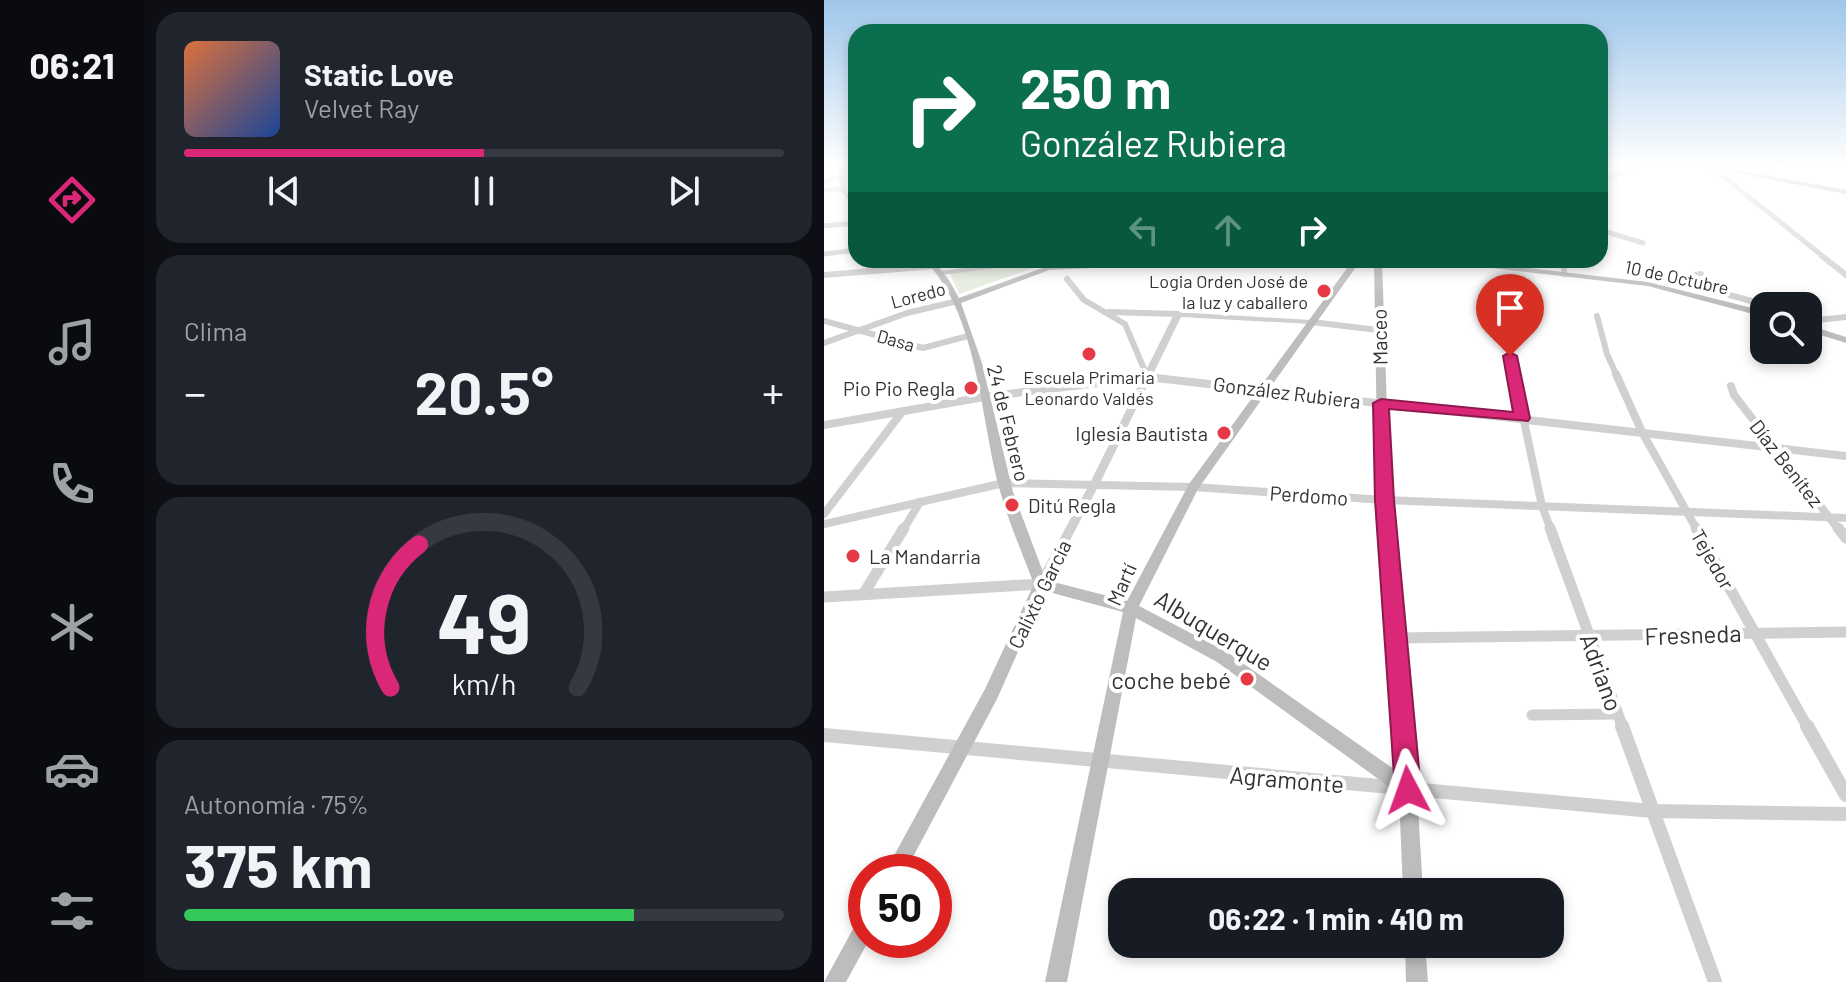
<!DOCTYPE html>
<html lang="es">
<meta charset="utf-8">
<style>
:root{--surface:#171b24;--page:#20242c;--text:#f1f3f6;--muted:#9ea1a6;--line:#363941;--accent:#db2777}
body{margin:0;font-family:Barlow,sans-serif;background:var(--page);color:var(--text);height:100vh;display:flex;flex-direction:column;font-size:30px;white-space:nowrap}
*{box-sizing:border-box;margin:0}
p{font-size:26px;color:var(--muted)}
.icon{flex:none;width:44px;height:44px;fill:none;stroke:currentColor;stroke-width:2;stroke-linecap:round;stroke-linejoin:round}
.map{position:relative;flex:1;overflow:hidden}
.sheet{display:flex;flex-direction:column;gap:12px;padding:12px;background:#0d0f14;width:680px}
.sheet>*{flex:none}
.top-card{position:absolute;left:24px;top:24px;width:760px;height:244px;border-radius:24px;box-shadow:0 4px 12px #0003;background:#0b6e4f;color:#fff;overflow:hidden}
.buttons{position:absolute;left:926px;top:292px;display:grid;gap:16px}
.buttons a{display:grid;place-items:center;width:72px;height:72px;border-radius:16px;background:var(--surface);box-shadow:0 4px 12px #0003;font-size:40px}
.speed{position:absolute;left:24px;top:854px;display:flex;gap:16px;font-size:40px;font-weight:700;text-align:center}
.speed>*{display:grid;place-content:center;width:104px;height:104px;border-radius:50%;background:var(--surface);box-shadow:0 4px 12px #0003;line-height:1}
.speed .limit{border:12px solid #d22;background:#fff;color:#111}
.pin{position:absolute;display:grid;place-items:center;width:68px;height:68px;color:#fff;margin:-82px -34px;border-radius:50% 50% 50% 0;rotate:-45deg;box-shadow:0 0 8px #0007}
.pin .icon{rotate:45deg}
.me{position:absolute;width:88px;margin:-44px;rotate:356deg;stroke-linejoin:round;filter:drop-shadow(0 0 6px #0008)}
.turn{display:flex;align-items:center;gap:28px;height:168px;padding:0 40px;font-size:36px}
.turn .icon{width:104px;height:104px;stroke-width:2.5}
.turn b{display:block;font-size:56px;line-height:68px}
.lanes{display:flex;align-items:center;height:76px;padding:0 40px;background:#0003;justify-content:center;gap:40px;direction:ltr}
.lanes .off{opacity:.35}
.big{font-size:60px;font-weight:700;line-height:1.1}
.sheet .tile{flex:1;display:flex;flex-direction:column;justify-content:center;gap:12px;min-width:0;padding:0 28px;border-radius:24px;background:var(--page)}
.sheet .dial{align-items:center;gap:0}
.dial svg{height:208px;overflow:visible;fill:none;stroke:var(--line);stroke-width:7;stroke-linecap:round;text-anchor:middle}
.dial text{fill:var(--text);stroke:none}
.song{display:flex;align-items:center;gap:24px}
.cover{width:96px;height:96px;border-radius:12px;background:linear-gradient(135deg,hsl(20 70% 55%),hsl(220 70% 35%))}
.played{height:8px;border-radius:4px;background:linear-gradient(90deg,var(--accent) 50%,var(--line) 50%)}
.keys{display:flex;justify-content:space-around;direction:ltr}
.heat{display:flex;justify-content:space-between;align-items:center;font-size:44px;direction:ltr}
.charge{height:12px;border-radius:6px;background:linear-gradient(90deg,#34c759 75%,var(--line) 0)}
.trip{position:absolute;left:284px;top:878px;width:456px;height:80px;border-radius:24px;background:var(--surface);box-shadow:0 4px 12px #0003;font-weight:700;line-height:80px;text-align:center}
main{display:flex;flex:1;min-height:0}
.tab-bar{display:flex;flex-direction:column;width:144px;justify-content:space-around;align-items:center;background:#090b0e;color:var(--muted)}
.tab-bar .icon{width:56px;height:56px}
.tab-bar .on{color:var(--accent)}
.tab-bar b{font-size:36px;color:var(--text)}
.map>svg:first-child{display:block}
.green{fill:#e6ecdf}
.lines{fill:none;stroke-linecap:round;stroke-linejoin:round}
.minor-far4{stroke:#d0d0d0;stroke-width:5}
.minor-far3{stroke:#d0d0d0;stroke-width:6}
.minor-far2{stroke:#d0d0d0;stroke-width:8}
.minor-far1{stroke:#d0d0d0;stroke-width:11}
.minor{stroke:#d0d0d0;stroke-width:14}
.tertiary{fill:#d0d0d0;fill-rule:evenodd}
.secondary{fill:#bdbdbd;fill-rule:evenodd}
.primary{fill:#ababab;fill-rule:evenodd}
.route{fill:#db2777;stroke:#8e194d;stroke-width:2}
.poi-dot{fill:#e63946;stroke:#fff;stroke-width:3}
.labels{text-anchor:middle;dominant-baseline:central;stroke-width:8;stroke-linejoin:round;paint-order:stroke}
.far-street-label{font-size:18px;fill:#333;stroke:#fff}
.far-poi-label{font-size:18px;fill:#333;stroke:#fff;text-anchor:end}
.street-label{font-size:20px;fill:#333;stroke:#fff}
.poi-label{font-size:20px;fill:#333;stroke:#fff;text-anchor:end}
.near-street-label{font-size:24px;fill:#333;stroke:#fff}
.near-poi-label{font-size:24px;fill:#333;stroke:#fff;text-anchor:end}
</style>
<main>
<nav class="tab-bar">
<b>06:21</b>
<svg class="icon on" aria-label="directions" viewBox="0 0 24 24"><path d="M12 3l9 9-9 9-9-9zM9 14v-3h6M13 9l2 2-2 2"/></svg>
<svg class="icon" aria-label="music" viewBox="0 0 24 24"><path d="M9 18V5l10-2v13"/><circle cx="6" cy="18" r="3"/><circle cx="16" cy="16" r="3"/></svg>
<svg class="icon" aria-label="phone" viewBox="0 0 24 24"><path d="M5 4h4l2 5-3 2q2 4 5 5l2-3 5 2v4C11 20 4 13 5 4z"/></svg>
<svg class="icon" aria-label="climate" viewBox="0 0 24 24"><path d="M12 3v18M4 7l16 10M4 17L20 7"/></svg>
<svg class="icon" aria-label="car" viewBox="0 0 24 24"><path d="M5 17H2v-5l4-1 3-4h7l3 4 3 1v5h-3M9 17h6M6 11h13"/><circle cx="7" cy="17" r="2"/><circle cx="17" cy="17" r="2"/></svg>
<svg class="icon" aria-label="filters" viewBox="0 0 24 24"><path d="M4 7h16M4 17h16"/><circle cx="9" cy="7" r="2"/><circle cx="15" cy="17" r="2"/></svg>
</nav>
<section class="sheet">
<div class="tile">
<div class="song"><i class="cover"></i><div><b>Static Love</b><p>Velvet Ray</p></div></div>
<div class="played"></div>
<div class="keys"><svg class="icon" aria-label="previous" viewBox="0 0 24 24"><path d="M18 5L8 12l10 7zM5 5v14"/></svg><svg class="icon" aria-label="pause" viewBox="0 0 24 24"><path d="M8 5v14M16 5v14"/></svg><svg class="icon" aria-label="next" viewBox="0 0 24 24"><path d="M6 5l10 7-10 7zM19 5v14"/></svg></div>
</div>
<div class="tile"><p>Clima</p>
<div class="heat"><a>−</a><b class="big">20.5°</b><a>+</a></div>
</div>
<div class="tile dial"><svg viewBox="0 0 100 80">
<path d="M14 69A42 42 0 1 1 86 69"/>
<path d="M14 69A42 42 0 0 1 25 14" stroke="#db2777"/>
<text x="50" y="56" font-size="32" font-weight="700">49</text>
<text x="50" y="72" font-size="11">km/h</text>
</svg></div>
<div class="tile"><p>Autonomía · 75%</p><b class="big">375 km</b><div class="charge"></div></div>
</section>
<div class="map">
<svg width="1022" height="982" viewBox="0 0 1022 982">
<rect width="100%" height="100%" fill="#fff"/>
<polygon class="green" points="200,260 205,260 212,267 135,294 126,273 168,269"/>
<g class="lines">
<g class="minor-far4">
<polyline points="889,168 1001,258"/>
<polyline points="776,182 816,165"/>
<polyline points="0,183 18,175"/>
<polyline points="0,190 19,189"/>
<polyline points="0,226 32,223"/>
<polyline points="776,230 819,243"/>
<polyline points="0,254 32,250"/>
</g>
<g class="minor-far3">
<polyline points="998,256 1022,275"/>
<polyline points="740,260 740,274"/>
<polyline points="0,275 110,266"/>
<polyline points="845,278 945,306"/>
<polyline points="243,279 260,300 301,324 323,376"/>
<polyline points="862,283 862,277 877,274"/>
<polyline points="285,312 354,314"/>
<polyline points="773,316 783,354 793,376"/>
<polyline points="0,321 99,348 144,336"/>
<polyline points="984,321 1022,317"/>
<polyline points="487,322 554,330"/>
<polyline points="0,343 83,313 134,301"/>
<polyline points="686,356 690,376"/>
</g>
<g class="minor-far2">
<polyline points="690,374 718,506 727,530"/>
<polyline points="792,374 818,432 873,530"/>
<polyline points="907,386 910,395 1015,530"/>
<polyline points="0,425 160,397 323,377 1022,456"/>
<polyline points="0,514 78,412"/>
<polyline points="0,524 180,483 369,487 560,500 1022,518"/>
<polyline points="79,530 96,502"/>
</g>
<g class="minor-far1">
<polyline points="726,528 799,728"/>
<polyline points="872,528 984,728"/>
<polyline points="1014,528 1022,538"/>
<polyline points="40,593 80,528"/>
<polyline points="0,597 217,584"/>
<polyline points="572,638 1022,632"/>
<polyline points="708,715 793,714"/>
</g>
<g class="minor">
<polyline points="798,726 891,982"/>
<polyline points="983,726 1022,795"/>
<polyline points="0,735 828,811 1022,814"/>
</g>
<g class="tertiary">
<polygon points="14,165 20,165 22,189 26,198 22,198 16,189"/>
<polygon points="182,260 193,260 167,269 116,275 112,273 116,271 166,265"/>
<polygon points="351,312 487,320 491,322 487,324 357,317 276,483 221,588 217,589 213,588 211,584 266,483"/>
</g>
<g class="secondary">
<polygon points="32,190 32,195 28,197 32,200 32,205 21,197"/>
<path d="M101,260H109L125,280L135,298L224,266L269,264L282,260H294L269,268L225,270L137,303L158,363L189,492L222,580L303,601L365,484L529,260H537L374,489L315,606L403,652L574,772L554,500L550,260H558L566,500L593,790L599,892H579L575,794L393,662L312,618L243,982H221L299,612L221,591L173,699L81,872H61L161,689L210,584C197,550 182,516 173,480C158,418 153,333 116,279C112,273 106,266 101,260Z"/>
<polygon points="612,260 636,260 824,282 940,311 940,317 824,286 616,262"/>
<polygon points="984,325 1022,337 1022,343 984,331"/>
<polygon points="42,915 42,940 45,940 22,982 0,982 35,918"/>
<polygon points="581,944 601,944 604,982 582,982"/>
</g>
<polygon class="primary" points="871,165 885,165 1022,190 1022,194"/>
</g>
<linearGradient id="sky" x2="0" y2="1"><stop stop-color="#9ec6ea"/><stop offset="0.55" stop-color="#fff"/><stop offset="1" stop-color="#fff" stop-opacity="0"/></linearGradient>
<rect width="1022" height="302" fill="url(#sky)"/>
<polygon class="route" points="686,352 693,356 706,418 704,421 565,409 570,500 597,790 593,800 584,804 575,800 571,790 551,500 549,403 557,399 689,412 679,356"/>
<g class="poi-dot">
<circle cx="500" cy="291" r="8"/>
<circle cx="265" cy="354" r="8"/>
<circle cx="147" cy="388" r="8"/>
<circle cx="400" cy="433" r="8"/>
<circle cx="188" cy="505" r="8"/>
<circle cx="29" cy="556" r="8"/>
<circle cx="423" cy="679" r="8"/>
</g>
<g class="labels">
<g class="far-street-label">
<text transform="translate(853 277) rotate(12)">10 de Octubre</text>
<text transform="translate(94 295) rotate(-15)">Loredo</text>
<text transform="translate(72 340) rotate(16)">Dasa</text>
</g>
<g class="far-poi-label">
<text x="484" y="281">Logia Orden José de<tspan x="484" dy="21">la luz y caballero</tspan></text>
<text x="265" y="377" text-anchor="middle">Escuela Primaria<tspan x="265" dy="21">Leonardo Valdés</tspan></text>
</g>
<g class="street-label">
<text transform="translate(555 337) rotate(-91)">Maceo</text>
<text transform="translate(463 392) rotate(7)">González Rubiera</text>
<text transform="translate(185 423) rotate(76)">24 de Febrero</text>
<text transform="translate(963 463) rotate(52)">Díaz Benítez</text>
<text transform="translate(485 495) rotate(4)">Perdomo</text>
<text transform="translate(889 559) rotate(60)">Tejedor</text>
<text transform="translate(297 584) rotate(-66)">Martí</text>
<text transform="translate(215 594) rotate(-64)">Calixto García</text>
</g>
<g class="poi-label">
<text x="131" y="388">Pio Pio Regla</text>
<text x="384" y="433">Iglesia Bautista</text>
<text x="204" y="505" text-anchor="start">Ditú Regla</text>
<text x="45" y="556" text-anchor="start">La Mandarria</text>
</g>
<g class="near-street-label">
<text transform="translate(390 630) rotate(31)">Albuquerque</text>
<text transform="translate(869 634) rotate(-2)">Fresneda</text>
<text transform="translate(778 672) rotate(70)">Adriano</text>
<text transform="translate(463 779) rotate(5)">Agramonte</text>
</g>
<g class="near-poi-label">
<text x="407" y="679">coche bebé</text>
</g>
</g>
</svg>
<div class="buttons">
<a><svg class="icon" aria-label="search" viewBox="0 0 24 24"><circle cx="10" cy="10" r="6"/><path d="M15 15l6 6"/></svg></a>
</div>
<div class="speed"><div class="limit">50</div></div>
<div class="pin" style="left:686px;top:356px;background:#d93025"><svg class="icon" aria-label="arrive" viewBox="0 0 24 24"><path d="M6 21V4h12l-3 4 3 4H6"/></svg></div>
<svg class="me" style="left:584px;top:790px" viewBox="-20 -20 40 40"><path d="M0-17L14 15 0 8-14 15z" fill="#db2777" stroke="#fff" stroke-width="4"/></svg>
<div class="trip">06:22 · 1 min · 410 m</div>
<div class="top-card">
<div class="turn"><svg class="icon" aria-label="right" viewBox="0 0 24 24"><path d="M7 20v-9h11M14 6l5 5-5 5"/></svg><div><b>250 m</b>González Rubiera</div></div>
<div class="lanes"><svg class="icon off" aria-label="left" viewBox="0 0 24 24"><path d="M17 20v-9H6M10 6l-5 5 5 5"/></svg><svg class="icon off" aria-label="ahead" viewBox="0 0 24 24"><path d="M12 20V5M6 11l6-6 6 6"/></svg><svg class="icon" aria-label="right" viewBox="0 0 24 24"><path d="M7 20v-9h11M14 6l5 5-5 5"/></svg></div>
</div>
</div>
</main>
